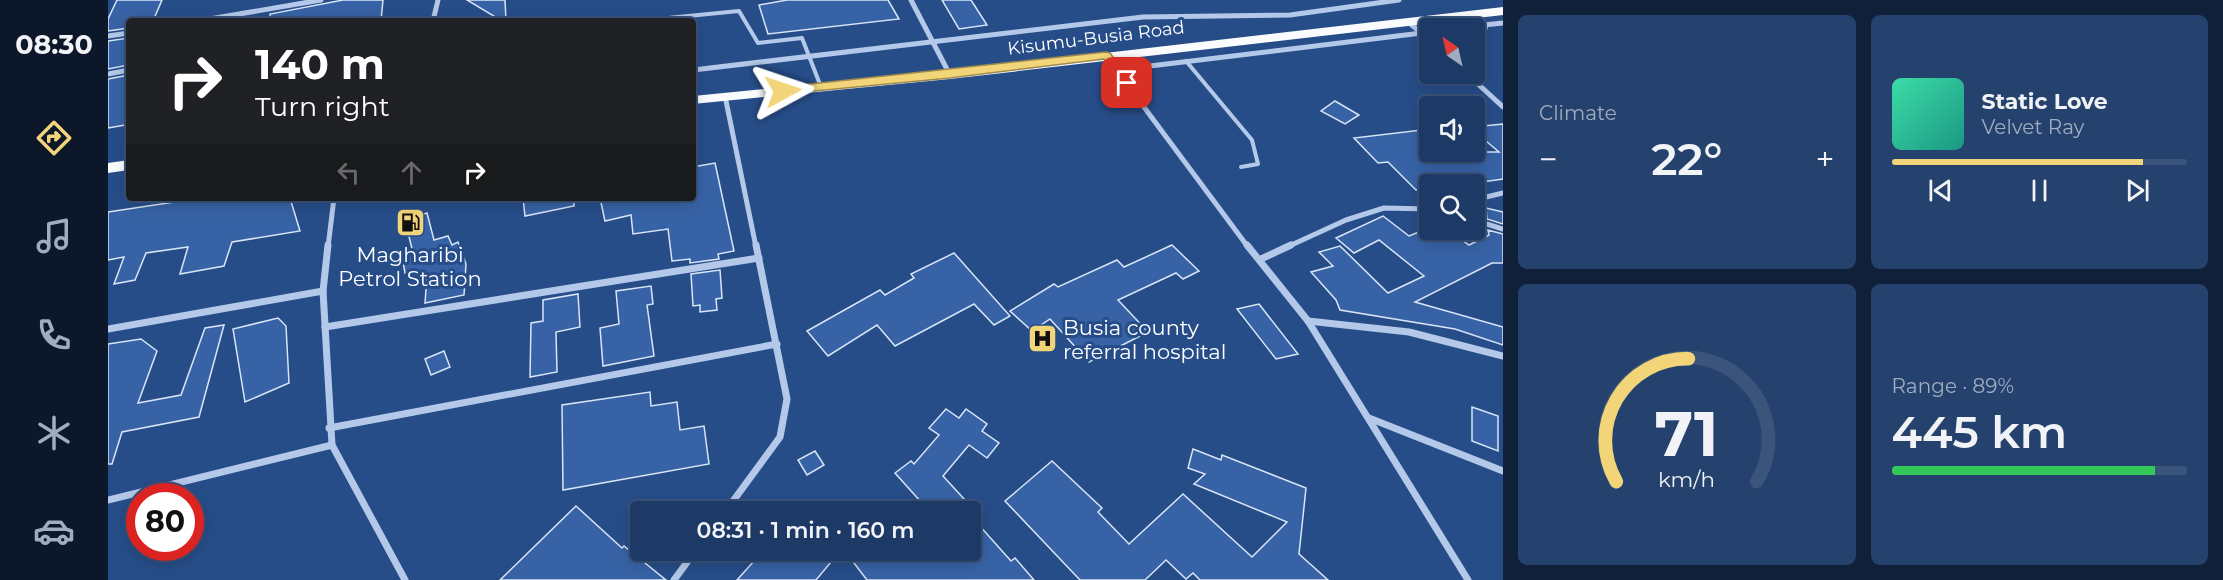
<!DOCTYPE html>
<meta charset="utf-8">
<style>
:root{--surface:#1d3a67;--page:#25416d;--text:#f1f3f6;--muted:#a0adc0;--line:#3b547b;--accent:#f2d579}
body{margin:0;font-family:Montserrat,sans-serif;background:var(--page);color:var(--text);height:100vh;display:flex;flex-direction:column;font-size:22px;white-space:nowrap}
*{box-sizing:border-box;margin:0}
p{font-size:20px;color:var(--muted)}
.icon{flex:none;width:33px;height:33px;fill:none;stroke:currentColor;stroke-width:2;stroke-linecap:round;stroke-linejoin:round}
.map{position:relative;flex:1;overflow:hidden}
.panel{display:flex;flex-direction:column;gap:15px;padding:15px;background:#102039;width:720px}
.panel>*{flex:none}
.hud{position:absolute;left:18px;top:18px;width:570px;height:183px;border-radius:6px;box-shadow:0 3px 15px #0003,0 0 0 2px var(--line);background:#202124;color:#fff;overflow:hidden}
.needle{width:39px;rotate:326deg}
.fabs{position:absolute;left:1311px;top:18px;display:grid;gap:12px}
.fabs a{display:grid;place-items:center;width:66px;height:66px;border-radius:6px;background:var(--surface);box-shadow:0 3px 15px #0003,0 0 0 2px var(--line);font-size:30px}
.speed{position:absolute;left:18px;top:483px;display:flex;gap:12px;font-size:30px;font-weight:700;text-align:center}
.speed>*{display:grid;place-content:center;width:78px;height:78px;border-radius:50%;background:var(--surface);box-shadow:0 3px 15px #0003,0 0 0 2px var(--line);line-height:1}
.speed .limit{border:9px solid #d22;background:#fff;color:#111}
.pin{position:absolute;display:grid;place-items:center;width:51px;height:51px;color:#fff;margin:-26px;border-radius:12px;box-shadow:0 3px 9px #0006}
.me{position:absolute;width:66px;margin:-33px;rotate:85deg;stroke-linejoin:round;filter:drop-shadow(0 0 4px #0008)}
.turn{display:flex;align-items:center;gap:21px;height:126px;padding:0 30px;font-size:27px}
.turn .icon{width:78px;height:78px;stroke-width:2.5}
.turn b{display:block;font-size:42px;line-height:51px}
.lanes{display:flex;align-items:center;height:57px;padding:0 30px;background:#0003;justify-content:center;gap:30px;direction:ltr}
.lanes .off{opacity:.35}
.big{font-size:45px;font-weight:600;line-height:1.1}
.panel .tile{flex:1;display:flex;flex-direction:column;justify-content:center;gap:9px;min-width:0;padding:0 21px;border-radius:9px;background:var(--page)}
.panel .dial{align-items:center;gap:0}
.dial svg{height:156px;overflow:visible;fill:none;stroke:var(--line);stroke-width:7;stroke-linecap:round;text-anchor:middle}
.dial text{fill:var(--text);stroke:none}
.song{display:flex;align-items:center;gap:18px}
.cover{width:72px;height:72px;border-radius:9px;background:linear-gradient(135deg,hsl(160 70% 55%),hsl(170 70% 35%))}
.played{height:6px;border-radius:3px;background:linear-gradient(90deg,var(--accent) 85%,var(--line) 85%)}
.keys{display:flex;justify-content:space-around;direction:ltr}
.heat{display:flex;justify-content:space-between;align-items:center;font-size:33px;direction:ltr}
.charge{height:9px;border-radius:4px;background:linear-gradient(90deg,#34c759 89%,var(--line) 0)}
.panel .tiles{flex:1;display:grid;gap:15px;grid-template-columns:repeat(2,1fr)}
.trip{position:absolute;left:522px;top:501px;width:351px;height:60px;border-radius:6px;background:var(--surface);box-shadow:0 3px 15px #0003,0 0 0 2px var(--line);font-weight:600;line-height:60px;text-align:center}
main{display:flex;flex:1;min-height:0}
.tab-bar{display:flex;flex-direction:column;width:108px;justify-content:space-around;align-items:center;background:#0c1729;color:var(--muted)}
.tab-bar .icon{width:42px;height:42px}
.tab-bar .on{color:var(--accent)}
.tab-bar b{font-size:27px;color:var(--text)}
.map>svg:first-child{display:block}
.building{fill:#3763a6;stroke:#d8e5f7;stroke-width:1.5}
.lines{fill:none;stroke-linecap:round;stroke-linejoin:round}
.service{stroke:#b4c9e9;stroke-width:4}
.minor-far1{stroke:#b4c9e9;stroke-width:5}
.minor{stroke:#b4c9e9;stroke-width:7}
.trunk{fill:#fbfcfe;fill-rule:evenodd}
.route{fill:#f2d579;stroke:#9d8a4f;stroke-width:1.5}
.labels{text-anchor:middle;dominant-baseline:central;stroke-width:6;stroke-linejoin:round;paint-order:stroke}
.far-street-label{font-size:18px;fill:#fff;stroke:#274d89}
.poi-label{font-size:21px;fill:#fff;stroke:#274d89}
</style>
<main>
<nav class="tab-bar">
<b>08:30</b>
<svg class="icon on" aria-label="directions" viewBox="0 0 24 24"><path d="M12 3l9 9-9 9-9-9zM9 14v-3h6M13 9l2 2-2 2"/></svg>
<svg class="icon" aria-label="music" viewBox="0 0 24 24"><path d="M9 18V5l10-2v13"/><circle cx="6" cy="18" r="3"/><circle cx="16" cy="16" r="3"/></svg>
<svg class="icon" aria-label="phone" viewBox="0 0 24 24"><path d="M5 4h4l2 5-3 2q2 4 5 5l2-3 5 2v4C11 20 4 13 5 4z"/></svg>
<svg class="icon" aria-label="climate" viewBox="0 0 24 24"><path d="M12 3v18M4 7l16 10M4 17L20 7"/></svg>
<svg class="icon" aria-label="car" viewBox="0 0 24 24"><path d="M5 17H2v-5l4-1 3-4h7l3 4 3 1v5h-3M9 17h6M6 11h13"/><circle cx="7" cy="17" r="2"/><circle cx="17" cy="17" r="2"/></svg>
</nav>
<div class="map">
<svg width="1395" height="580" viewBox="0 0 1395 580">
<rect width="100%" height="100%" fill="#274d89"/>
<g class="building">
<polygon points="9,0 54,0 45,21 21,21 21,28 0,31 0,19"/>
<polygon points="235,0 275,0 273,21 162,21 162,14"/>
<polygon points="359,0 397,0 398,21 394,21"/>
<polygon points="679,0 780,0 791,19 660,34 651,5"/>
<polygon points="834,0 863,0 879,25 851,29"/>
<polygon points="21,38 21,65 0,69 0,41"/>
<polygon points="21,75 21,116 17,125 0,128 0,79"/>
<polygon points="1227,101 1251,115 1237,124 1213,111"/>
<polygon points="1395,124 1395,179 1360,184 1322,184 1322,188 1308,190 1280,162 1270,163 1246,138 1322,129 1322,152 1391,152 1366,131 1366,127"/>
<polygon points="607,163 626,251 610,254 611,259 582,263 582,259 564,261 560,229 525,234 523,215 497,221 492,198 585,198 585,167"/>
<polygon points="93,198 182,198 192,231 124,242 116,266 72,274 80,247 38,253 27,280 6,284 16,257 0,260 0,212"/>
<polygon points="415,198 466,198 466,206 417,216"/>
<polygon points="1378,208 1395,212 1395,224 1379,219"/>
<polygon points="319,213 326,240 340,236 344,245 350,242 358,264 356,295 317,303 319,276 306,281 304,271 297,273 294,257 305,253 297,220"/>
<polygon points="1275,216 1301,236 1316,230 1341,230 1361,245 1381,235 1380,230 1395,234 1395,263 1384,263 1307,302 1395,327 1395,345 1347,329 1232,310 1228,300 1203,272 1225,266 1211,252 1232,246 1280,293 1316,276 1271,240 1246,253 1228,238"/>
<polygon points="1064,245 1091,271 1075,279 1068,273 1010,300 1040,332 981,362 942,319 924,331 902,311 946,284 950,287 1009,260 1016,267"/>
<polygon points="846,253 902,316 886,325 866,304 787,346 769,325 720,356 699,331 772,290 777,295 806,278 803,274"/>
<polygon points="612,270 614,298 608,299 609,310 592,312 592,305 585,306 583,274"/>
<polygon points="543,286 545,304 539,305 546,356 495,366 492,328 511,324 508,291"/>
<polygon points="470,294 472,327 448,332 449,372 422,377 423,323 435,321 435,300"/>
<polygon points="1151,304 1190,354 1168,359 1129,309"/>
<polygon points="170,318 178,326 181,383 137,402 125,329"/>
<polygon points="116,325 91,417 14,432 4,464 0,464 0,344 33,339 49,351 30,403 73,395 97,328"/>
<polygon points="336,351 342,367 323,375 317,359"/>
<polygon points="542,392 543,406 569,402 572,430 596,426 601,464 455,490 454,405"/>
<polygon points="1364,407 1390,416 1390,451 1364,441"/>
<polygon points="838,409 851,418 858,409 879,424 874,431 891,443 879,458 861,445 835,476 868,512 822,512 787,473 803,461 806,464 831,435 821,428"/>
<polygon points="1085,449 1113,460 1114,455 1198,488 1191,554 1220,580 1092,580 1085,573 1078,579 1058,560 1037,580 972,580 897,501 944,461 994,508 990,512 1021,544 1075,494 1144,557 1179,522 1086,484 1097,474 1080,468"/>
<polygon points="707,451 716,465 699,475 690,460"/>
<polygon points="468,506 514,548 516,546 558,580 392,580"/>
<polygon points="862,515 903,561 907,558 926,580 759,580 736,550 862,550"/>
<polygon points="656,550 733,550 708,580 629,580"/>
</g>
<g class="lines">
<g class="service">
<polyline points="529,21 631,11 650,43 694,38 713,87"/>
<polyline points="1078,61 1144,140 1150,164 1133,167"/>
</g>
<g class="minor-far1">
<polyline points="803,0 842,75"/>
<polyline points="90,21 213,0"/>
<polyline points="311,21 326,19"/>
<polyline points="325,21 330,0"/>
<polyline points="1300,22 1322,40"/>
<polyline points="1347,28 1395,23"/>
<polyline points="0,36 21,33"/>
<polyline points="998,56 1140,247"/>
<polyline points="1366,67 1378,25"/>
<polyline points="585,70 1035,17 1182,15 1291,0"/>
<polyline points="1009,70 1322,32"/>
<polyline points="0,74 21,70"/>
<polyline points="1359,74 1395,107"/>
<polyline points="617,96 648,247"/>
<polyline points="1366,200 1395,193"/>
<polyline points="1366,220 1395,229"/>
<polyline points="220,247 226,198"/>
<polyline points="1179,247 1238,220 1276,208 1322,209"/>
</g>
<g class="minor">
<polyline points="220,245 215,291 224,445 297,580"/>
<polyline points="1139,245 1200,321 1360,580"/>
<polyline points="1153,259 1183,245"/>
<polyline points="1200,321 1301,332 1395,356"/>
<polyline points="217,327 651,258"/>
<polyline points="0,329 215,291"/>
<polyline points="1261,418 1395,471"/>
<polyline points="221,428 669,344"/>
<polyline points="0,500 224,445"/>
<polyline points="617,512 672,437 679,399 648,245"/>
<polyline points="566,580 588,550"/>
</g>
<g class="trunk">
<polygon points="1395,7 1395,15 842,79 585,104 585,96 842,71"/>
<polygon points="21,160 21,170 0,173 0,163"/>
</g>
</g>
<polygon class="route" points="998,52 1002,53 1023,81 1023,86 1015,86 996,59 842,78 675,94 669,91 675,87"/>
<defs>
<symbol id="fuel-square" viewBox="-11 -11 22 22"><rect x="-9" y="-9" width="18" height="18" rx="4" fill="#f2d579" stroke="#274d89"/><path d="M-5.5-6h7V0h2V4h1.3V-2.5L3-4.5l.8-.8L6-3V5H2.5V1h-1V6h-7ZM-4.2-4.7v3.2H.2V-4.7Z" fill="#111"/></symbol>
<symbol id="hospital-square" viewBox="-11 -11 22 22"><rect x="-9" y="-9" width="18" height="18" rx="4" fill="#f2d579" stroke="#274d89"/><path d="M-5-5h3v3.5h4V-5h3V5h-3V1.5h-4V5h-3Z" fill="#111"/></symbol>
</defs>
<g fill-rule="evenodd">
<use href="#fuel-square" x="286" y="206" width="33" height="33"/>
<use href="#hospital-square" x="918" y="322" width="33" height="33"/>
</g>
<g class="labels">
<g class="far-street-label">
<text transform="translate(988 38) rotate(-7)">Kisumu-Busia Road</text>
</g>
<g class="poi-label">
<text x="302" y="254">Magharibi<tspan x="302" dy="24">Petrol Station</tspan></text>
<text x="955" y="327" text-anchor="start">Busia county<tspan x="955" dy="24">referral hospital</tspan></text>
</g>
</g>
</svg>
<div class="fabs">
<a><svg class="needle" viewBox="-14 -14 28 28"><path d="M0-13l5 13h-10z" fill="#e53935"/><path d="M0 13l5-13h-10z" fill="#a0adc0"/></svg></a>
<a><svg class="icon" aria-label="sound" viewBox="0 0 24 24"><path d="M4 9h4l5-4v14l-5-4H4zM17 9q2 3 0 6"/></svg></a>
<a><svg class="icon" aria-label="search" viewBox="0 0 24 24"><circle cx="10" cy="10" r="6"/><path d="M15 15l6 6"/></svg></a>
</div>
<div class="speed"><div class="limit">80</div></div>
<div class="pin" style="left:1019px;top:83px;background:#d93025"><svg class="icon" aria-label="arrive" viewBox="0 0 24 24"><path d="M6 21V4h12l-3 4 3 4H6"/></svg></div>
<svg class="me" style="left:675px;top:91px" viewBox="-20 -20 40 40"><path d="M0-17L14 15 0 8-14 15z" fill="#f2d579" stroke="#fff" stroke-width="4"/></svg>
<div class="trip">08:31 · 1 min · 160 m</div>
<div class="hud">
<div class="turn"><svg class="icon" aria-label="right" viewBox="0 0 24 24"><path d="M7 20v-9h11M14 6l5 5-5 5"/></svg><div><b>140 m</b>Turn right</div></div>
<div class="lanes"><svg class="icon off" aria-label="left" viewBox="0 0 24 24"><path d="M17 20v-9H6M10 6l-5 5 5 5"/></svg><svg class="icon off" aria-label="ahead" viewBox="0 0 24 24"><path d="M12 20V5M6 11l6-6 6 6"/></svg><svg class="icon" aria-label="right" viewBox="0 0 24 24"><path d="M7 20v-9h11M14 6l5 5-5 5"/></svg></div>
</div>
</div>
<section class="panel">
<div class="tiles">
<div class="tile"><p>Climate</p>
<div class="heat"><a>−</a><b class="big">22°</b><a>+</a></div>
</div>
<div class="tile">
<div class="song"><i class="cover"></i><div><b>Static Love</b><p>Velvet Ray</p></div></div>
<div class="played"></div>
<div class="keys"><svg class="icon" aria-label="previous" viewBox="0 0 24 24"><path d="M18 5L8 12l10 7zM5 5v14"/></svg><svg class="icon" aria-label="pause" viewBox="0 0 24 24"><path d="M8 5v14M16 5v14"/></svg><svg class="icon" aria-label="next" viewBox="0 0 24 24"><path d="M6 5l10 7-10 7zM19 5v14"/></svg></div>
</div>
<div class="tile dial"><svg viewBox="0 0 100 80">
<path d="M14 69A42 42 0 1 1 86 69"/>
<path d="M14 69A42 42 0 0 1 51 6" stroke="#f2d579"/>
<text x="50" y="56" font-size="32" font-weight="700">71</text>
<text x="50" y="72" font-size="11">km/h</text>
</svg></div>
<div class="tile"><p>Range · 89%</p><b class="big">445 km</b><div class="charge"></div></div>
</div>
</section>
</main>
